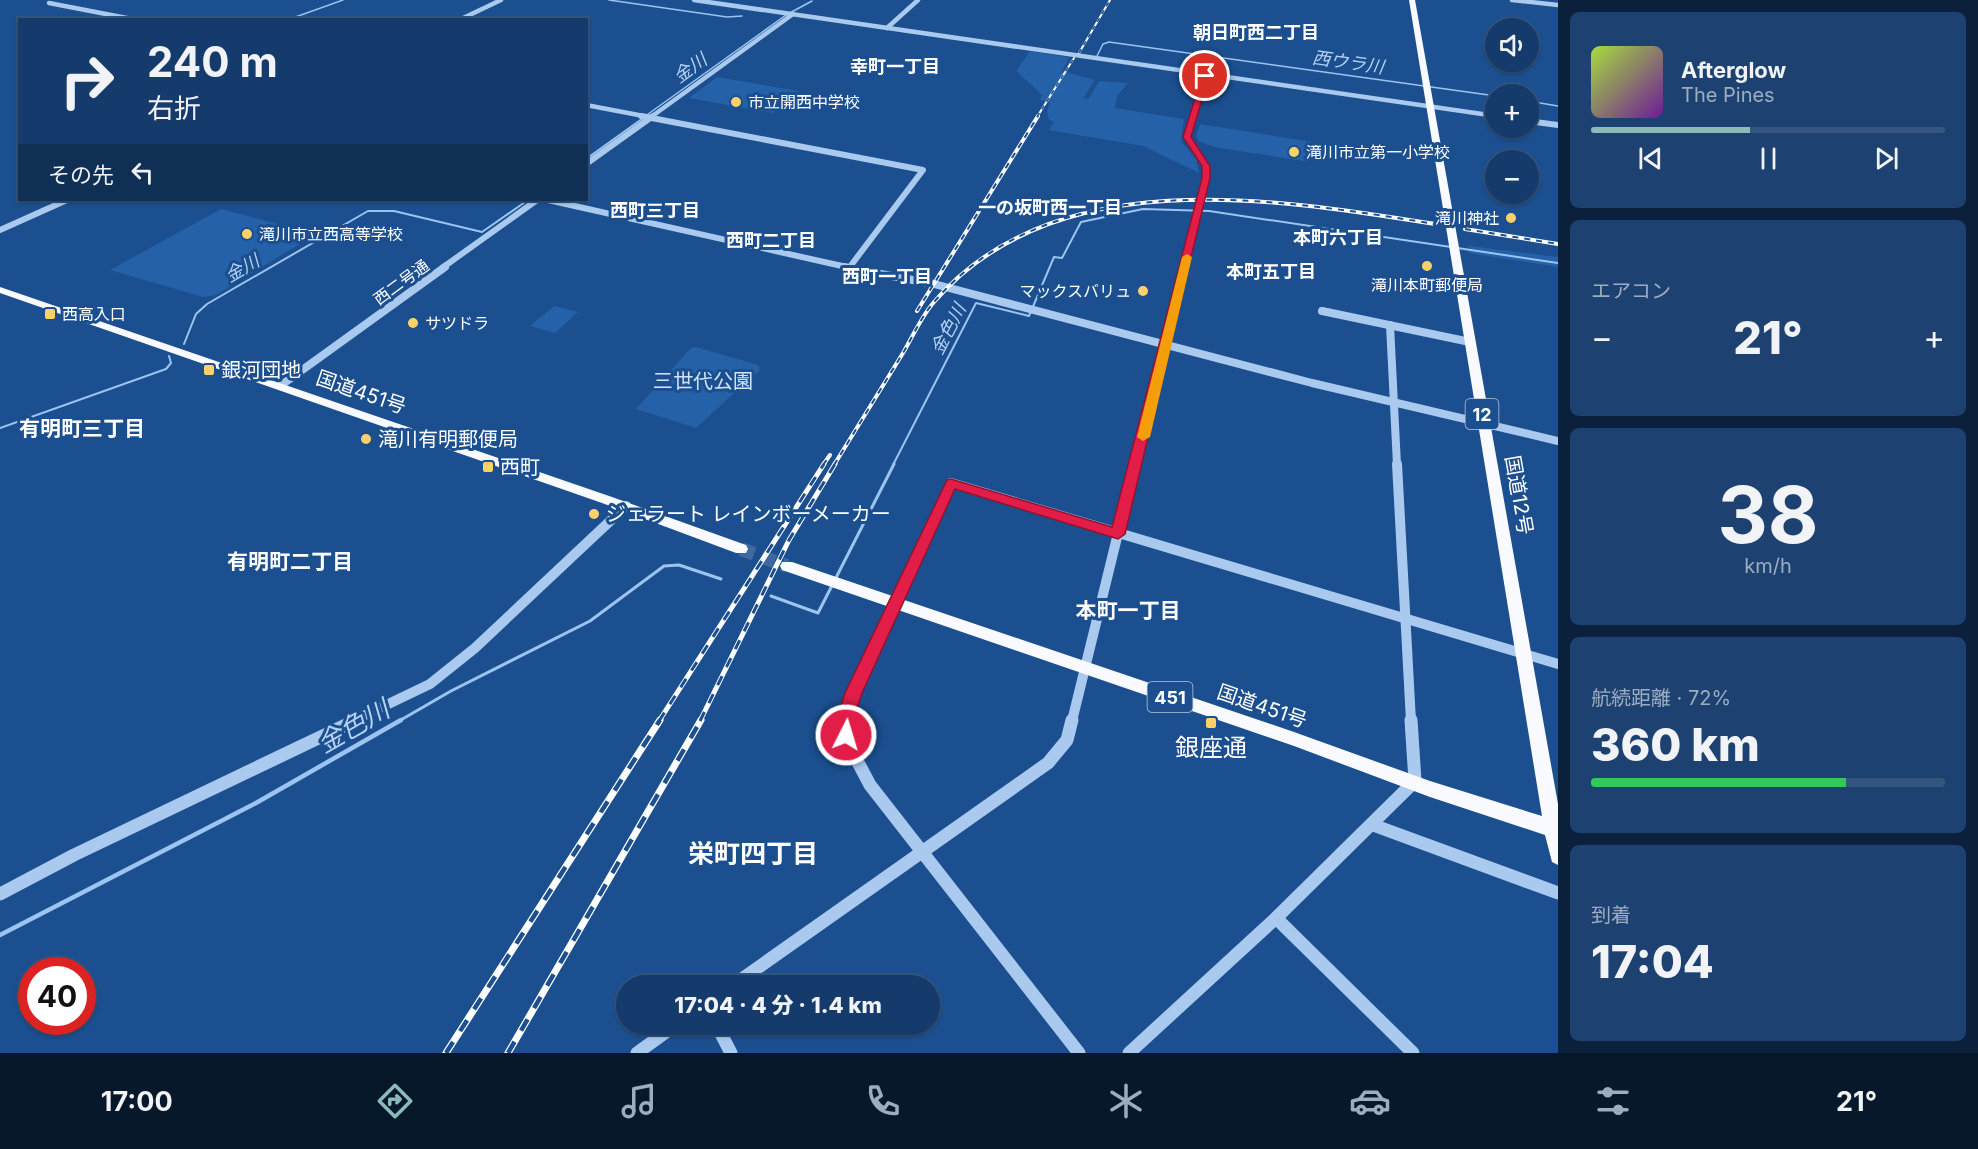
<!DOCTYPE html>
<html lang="ja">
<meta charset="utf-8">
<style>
:root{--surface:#143b6b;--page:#1d4271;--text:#f1f3f6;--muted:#9dadc1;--line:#33557e;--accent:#8bbbb9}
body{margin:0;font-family:Inter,"Noto Sans JP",sans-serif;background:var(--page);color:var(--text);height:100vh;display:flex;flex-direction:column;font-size:22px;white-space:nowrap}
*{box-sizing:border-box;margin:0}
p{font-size:20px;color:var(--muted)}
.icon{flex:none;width:33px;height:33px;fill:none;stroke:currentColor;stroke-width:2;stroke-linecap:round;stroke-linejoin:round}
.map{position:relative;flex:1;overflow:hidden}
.panel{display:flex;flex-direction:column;gap:12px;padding:12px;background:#0b203b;width:420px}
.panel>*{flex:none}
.hud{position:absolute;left:18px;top:18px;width:570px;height:183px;border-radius:0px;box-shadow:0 2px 4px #0004,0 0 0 2px var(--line);background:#143b6b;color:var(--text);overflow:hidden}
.controls{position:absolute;left:1485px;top:18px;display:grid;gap:12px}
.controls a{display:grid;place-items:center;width:54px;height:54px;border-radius:50%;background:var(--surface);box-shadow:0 2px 4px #0004,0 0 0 2px var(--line);font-size:30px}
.speed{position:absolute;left:18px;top:957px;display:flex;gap:12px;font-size:30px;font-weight:700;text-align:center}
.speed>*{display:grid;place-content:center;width:78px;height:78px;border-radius:50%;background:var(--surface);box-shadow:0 2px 4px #0004,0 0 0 2px var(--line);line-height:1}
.speed .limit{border:9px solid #d22;background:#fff;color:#111}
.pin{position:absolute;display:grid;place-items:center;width:51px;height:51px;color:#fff;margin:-26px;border:3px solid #fff;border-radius:50%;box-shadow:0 2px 6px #0007}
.me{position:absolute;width:66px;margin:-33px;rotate:5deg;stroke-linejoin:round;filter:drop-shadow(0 0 4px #0008)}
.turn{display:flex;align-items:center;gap:21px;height:126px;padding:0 30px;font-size:27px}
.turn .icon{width:78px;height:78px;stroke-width:2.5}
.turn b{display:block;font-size:42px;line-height:51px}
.then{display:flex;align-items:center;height:57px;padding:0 30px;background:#0003;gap:12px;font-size:22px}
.big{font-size:45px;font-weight:800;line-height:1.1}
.panel .card{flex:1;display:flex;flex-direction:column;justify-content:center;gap:9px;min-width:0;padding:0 21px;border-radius:9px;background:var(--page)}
.panel .dial{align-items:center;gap:0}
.dial b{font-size:78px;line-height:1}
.song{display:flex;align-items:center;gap:18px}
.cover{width:72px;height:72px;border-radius:9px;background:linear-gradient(135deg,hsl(80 70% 55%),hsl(280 70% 35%))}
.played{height:6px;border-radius:3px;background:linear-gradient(90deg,var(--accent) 45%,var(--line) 45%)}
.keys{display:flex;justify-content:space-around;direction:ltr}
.heat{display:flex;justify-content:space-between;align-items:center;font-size:33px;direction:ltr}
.charge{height:9px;border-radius:4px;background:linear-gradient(90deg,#34c759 72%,var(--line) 0)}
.trip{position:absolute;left:616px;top:975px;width:324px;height:60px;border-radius:30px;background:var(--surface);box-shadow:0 2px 4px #0004,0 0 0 2px var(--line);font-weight:800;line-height:60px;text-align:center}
.tabs{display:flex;height:96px;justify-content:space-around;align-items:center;background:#08182b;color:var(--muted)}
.tabs .icon{width:42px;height:42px}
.tabs .on{color:var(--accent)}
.tabs b{font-size:27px;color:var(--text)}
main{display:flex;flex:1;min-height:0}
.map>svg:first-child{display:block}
.green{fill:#2461a8}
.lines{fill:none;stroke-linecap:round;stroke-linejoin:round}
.stream-far3{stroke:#9cc4f0;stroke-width:1.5}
.stream-far2{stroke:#9cc4f0;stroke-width:2}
.stream-far1{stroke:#9cc4f0;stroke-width:3}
.stream{stroke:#9cc4f0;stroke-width:4.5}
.trunk-tunnel{stroke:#3d69a0;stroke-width:14;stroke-dasharray:14 8;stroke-linecap:butt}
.tertiary-far4{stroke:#a9c9ee;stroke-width:4.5}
.tertiary-far3{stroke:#a9c9ee;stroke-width:6}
.tertiary-far2{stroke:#a9c9ee;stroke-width:8}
.tertiary-far1{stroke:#a9c9ee;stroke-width:10}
.tertiary{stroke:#a9c9ee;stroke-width:13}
.trunk{fill:#f8faff;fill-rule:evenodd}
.rail-far3-casing{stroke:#fff;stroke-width:2}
.rail-far2-casing{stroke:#fff;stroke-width:4}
.rail-far1-casing{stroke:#fff;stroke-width:5}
.rail-casing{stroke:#fff;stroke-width:7}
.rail-far3{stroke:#1b4f8f;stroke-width:1.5;stroke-dasharray:4.5;stroke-linecap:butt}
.rail-far2{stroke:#1b4f8f;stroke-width:2;stroke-dasharray:6;stroke-linecap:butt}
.rail-far1{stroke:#1b4f8f;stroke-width:3;stroke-dasharray:10;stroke-linecap:butt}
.rail{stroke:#1b4f8f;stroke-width:4.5;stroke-dasharray:13;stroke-linecap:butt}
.route{fill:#e11d48;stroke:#92132f;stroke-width:1.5}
.slow{fill:#f59e0b}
.poi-dot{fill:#ffd166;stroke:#1b4f8f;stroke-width:2}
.labels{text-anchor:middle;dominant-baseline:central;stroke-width:6;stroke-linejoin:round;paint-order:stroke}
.far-poi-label{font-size:16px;fill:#fff;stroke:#1b4f8f;text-anchor:start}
.far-street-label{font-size:16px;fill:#fff;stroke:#1b4f8f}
.far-neighbourhood-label{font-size:18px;font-weight:bold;fill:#fff;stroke:#1b4f8f}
.far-water-label{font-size:18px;font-style:italic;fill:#b5d3f5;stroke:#1b4f8f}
.shield{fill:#1b4f8f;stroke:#bbcadd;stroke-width:1.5}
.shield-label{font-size:18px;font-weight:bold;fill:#fff}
.poi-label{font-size:20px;fill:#fff;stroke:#1b4f8f;text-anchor:start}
.park-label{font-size:20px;fill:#cfe3fa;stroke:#1b4f8f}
.street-label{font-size:20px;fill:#fff;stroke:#1b4f8f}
.neighbourhood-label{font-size:21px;font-weight:bold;fill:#fff;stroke:#1b4f8f}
.near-poi-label{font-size:24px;fill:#fff;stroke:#1b4f8f}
.near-water-label{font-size:26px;font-style:italic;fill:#b5d3f5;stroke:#1b4f8f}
.near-neighbourhood-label{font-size:26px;font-weight:bold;fill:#fff;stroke:#1b4f8f}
</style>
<main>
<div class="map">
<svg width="1558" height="1053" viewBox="0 0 1558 1053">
<rect width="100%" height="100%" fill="#1b4f8f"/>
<g class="green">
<polygon points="1030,51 1067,57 1069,58 1062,71 1095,80 1083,99 1089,98 1099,81 1128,83 1117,96 1115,108 1184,119 1181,141 1196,159 1199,173 1143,146 1049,130 1054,122 1049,120 1047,112 1050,102 1040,100 1042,95 1016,71"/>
<polygon points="717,77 799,91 773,113 689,98"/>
<polygon points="1200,124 1312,142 1310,162 1214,147 1199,141 1196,136"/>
<polygon points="221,209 316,234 216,295 203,297 110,270"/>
<polygon points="1469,246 1558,257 1558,267 1469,253"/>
<polygon points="554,306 578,312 555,333 530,326"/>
<polygon points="696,347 758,365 760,370 696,428 636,409 691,348"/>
</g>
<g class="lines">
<g class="stream-far3">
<polyline points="609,0 727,17 742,16"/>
<polyline points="287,20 343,0"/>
<polyline points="1097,56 1103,44 1109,42 1496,96"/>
<polyline points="1528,101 1558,106"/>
<polyline points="644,117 786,15 812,1"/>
</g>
<g class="stream-far2">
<polyline points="586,159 646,116"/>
<polyline points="184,344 196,314 207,304 368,211 394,211 482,232 528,200"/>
<polyline points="0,428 166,369 171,363 169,356"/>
<polyline points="893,465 976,303 1029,316 1054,257 1062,258 1081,222 1143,209 1209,211 1558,263"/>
</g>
<g class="stream-far1">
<polyline points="771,596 818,613 894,464"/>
<polyline points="399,721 451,691 590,621 664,566 679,565 721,579"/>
</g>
<polyline class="stream" points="0,935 256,803 401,720"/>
<polyline class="trunk-tunnel" points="741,549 787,566"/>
<g class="tertiary-far4">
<polyline points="694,0 1496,116"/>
<polyline points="1512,0 1558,5"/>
<polyline points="49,3 137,20"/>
<polyline points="459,20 501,0"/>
<polyline points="887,28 918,0"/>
<polyline points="586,105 649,117"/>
<polyline points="651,117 793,14"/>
<polyline points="1193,117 1206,74"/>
</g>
<g class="tertiary-far3">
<polyline points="641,116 923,170 849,268"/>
<polyline points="1493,116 1496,116"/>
<polyline points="1528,121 1558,125"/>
<polyline points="586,164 653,116"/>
<polyline points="548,200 851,268"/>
<polyline points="0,230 67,200"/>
<polyline points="442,268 537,200"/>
<polyline points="1184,268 1206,178 1206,166 1187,137 1193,116"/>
</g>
<g class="tertiary-far2">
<polyline points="844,267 934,284 1312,383 1558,441"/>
<polyline points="1322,311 1470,342"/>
<polyline points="1390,325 1397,465"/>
<polyline points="280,386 445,267"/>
<polyline points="1135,465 1184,267"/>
</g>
<g class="tertiary-far1">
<polyline points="1397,464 1411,721"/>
<polyline points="353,721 430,684 475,648 626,506"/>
<polyline points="847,721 853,693 951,483 1558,664"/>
<polyline points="1072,721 1135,464"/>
</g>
<g class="tertiary">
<polyline points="847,720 852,751 870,785 1079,1053"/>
<polyline points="1373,825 1558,893"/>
<polyline points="0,894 74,855 356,720"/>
<polyline points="1276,918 1413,1053"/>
<polyline points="732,986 1048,763 1067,740 1072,720"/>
<polyline points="716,1024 731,1053"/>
<polyline points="637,1053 677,1024"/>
<polyline points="1129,1053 1276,918 1415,781 1411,720"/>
</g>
<g class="trunk">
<polygon points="1409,0 1415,0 1558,804 1558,865 1552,862 1545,835 1430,797 1294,746 782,570 780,566 782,562 792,562 1294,732 1430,781 1542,816"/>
<polygon points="0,287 612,497 746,545 748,549 746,553 736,553 602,503 0,293"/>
</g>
<defs>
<g id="rail-far3">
<polyline points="1079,53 1110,0"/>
<polyline points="1037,117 1074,58"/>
</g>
<g id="rail-far2">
<polyline points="1465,229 1558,244"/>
<polyline points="917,311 1038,116"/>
<polyline points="823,465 830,455"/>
<path d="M834,465C857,428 880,390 903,353C913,336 921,317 934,302C1054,162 1274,198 1435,224"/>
</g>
<g id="rail-far1">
<polyline points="659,721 824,464"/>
<polyline points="700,721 789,540 835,464"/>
</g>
<g id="rail">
<polyline points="446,1053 660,720"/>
<polyline points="508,1053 701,720"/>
</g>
</defs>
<use href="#rail-far3" class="rail-far3-casing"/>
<use href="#rail-far2" class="rail-far2-casing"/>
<use href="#rail-far1" class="rail-far1-casing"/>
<use href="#rail" class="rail-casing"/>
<use href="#rail-far3" class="rail-far3"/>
<use href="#rail-far2" class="rail-far2"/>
<use href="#rail-far1" class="rail-far1"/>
<use href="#rail" class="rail"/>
</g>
<path class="route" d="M1205,74L1209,76L1191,137L1210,166V178L1125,534L1118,539L955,489L862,693L855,714L852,741L846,743L840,741C833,726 841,707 845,693L947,480L951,479L1112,527L1202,178V166L1183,137L1202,76Z"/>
<polygon class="slow" points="1187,254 1192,257 1150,437 1143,441 1137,437 1182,257"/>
<g class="poi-dot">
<circle cx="736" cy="102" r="6"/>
<circle cx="1294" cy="152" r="6"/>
<circle cx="1511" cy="218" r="6"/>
<circle cx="247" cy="234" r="6"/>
<circle cx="1427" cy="266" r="6"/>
<circle cx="1143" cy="291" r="6"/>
<rect x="44" y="308" width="12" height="12" rx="3"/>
<circle cx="413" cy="323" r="6"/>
<rect x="203" y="364" width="12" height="12" rx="3"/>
<circle cx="366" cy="439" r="6"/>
<rect x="482" y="461" width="12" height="12" rx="3"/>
<circle cx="594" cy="514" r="6"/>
<rect x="1205" y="717" width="12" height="12" rx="3"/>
</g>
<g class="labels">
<g class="far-poi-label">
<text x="748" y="102">市立開西中学校</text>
<text x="1306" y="152">滝川市立第一小学校</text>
<text x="1499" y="218" text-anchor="end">滝川神社</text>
<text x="259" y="234">滝川市立西高等学校</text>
<text x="1427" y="285" text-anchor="middle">滝川本町郵便局</text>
<text x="1131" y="291" text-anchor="end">マックスバリュ</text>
<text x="62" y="314">西高入口</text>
<text x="425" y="323">サツドラ</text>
</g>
<g class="far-street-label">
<text transform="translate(401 282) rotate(-36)">西二号通</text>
</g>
<g class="far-neighbourhood-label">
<text x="1256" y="32">朝日町西二丁目</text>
<text x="895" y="66">幸町一丁目</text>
<text x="1050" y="207">一の坂町西一丁目</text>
<text x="655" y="210">西町三丁目</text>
<text x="1338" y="237">本町六丁目</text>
<text x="771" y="240">西町二丁目</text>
<text x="1271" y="271">本町五丁目</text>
<text x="887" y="276">西町一丁目</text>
</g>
<g class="far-water-label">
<text transform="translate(1348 62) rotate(8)">西ウラ川</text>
<text transform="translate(690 68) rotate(-36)">金川</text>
<text transform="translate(242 268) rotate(-30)">金川</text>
<text transform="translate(948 329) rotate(-63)">金色川</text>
</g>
<g class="shield">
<rect x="1465.5" y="399" width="33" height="30" rx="4.5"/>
<rect x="1147.5" y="682" width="45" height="30" rx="4.5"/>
</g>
<g class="shield-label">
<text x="1482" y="414">12</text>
<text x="1170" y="697">451</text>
</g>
<g class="poi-label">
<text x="221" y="370">銀河団地</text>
<text x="378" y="439">滝川有明郵便局</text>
<text x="500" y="467">西町</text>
<text x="606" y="514">ジェラート レインボーメーカー</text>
</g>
<g class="park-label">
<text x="703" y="381">三世代公園</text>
</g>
<g class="street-label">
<text transform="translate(361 392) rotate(19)">国道451号</text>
<text transform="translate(1519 495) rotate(80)">国道12号</text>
<text transform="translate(1262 706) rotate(19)">国道451号</text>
</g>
<g class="neighbourhood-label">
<text x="82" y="428">有明町三丁目</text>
<text x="290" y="561">有明町二丁目</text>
<text x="1128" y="610">本町一丁目</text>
</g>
<g class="near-poi-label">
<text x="1211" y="747">銀座通</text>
</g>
<g class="near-water-label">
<text transform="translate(353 726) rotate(-30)">金色川</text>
</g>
<g class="near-neighbourhood-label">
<text x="753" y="853">栄町四丁目</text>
</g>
</g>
</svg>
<div class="controls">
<a><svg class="icon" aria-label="sound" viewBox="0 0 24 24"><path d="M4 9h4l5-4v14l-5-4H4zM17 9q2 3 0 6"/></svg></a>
<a>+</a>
<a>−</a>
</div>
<div class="speed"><div class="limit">40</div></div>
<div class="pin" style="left:1205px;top:76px;background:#d93025"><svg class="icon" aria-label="arrive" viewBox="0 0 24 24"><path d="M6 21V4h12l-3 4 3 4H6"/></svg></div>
<svg class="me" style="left:846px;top:735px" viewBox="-20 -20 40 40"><circle r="17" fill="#e11d48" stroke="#fff" stroke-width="3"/><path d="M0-11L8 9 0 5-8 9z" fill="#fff"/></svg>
<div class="trip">17:04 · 4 分 · 1.4 km</div>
<div class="hud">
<div class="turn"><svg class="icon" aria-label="right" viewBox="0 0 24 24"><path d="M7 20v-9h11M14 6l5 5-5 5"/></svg><div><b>240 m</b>右折</div></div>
<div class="then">その先<svg class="icon" aria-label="left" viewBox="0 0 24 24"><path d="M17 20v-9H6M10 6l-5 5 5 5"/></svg></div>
</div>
</div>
<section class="panel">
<div class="card">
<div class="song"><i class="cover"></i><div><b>Afterglow</b><p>The Pines</p></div></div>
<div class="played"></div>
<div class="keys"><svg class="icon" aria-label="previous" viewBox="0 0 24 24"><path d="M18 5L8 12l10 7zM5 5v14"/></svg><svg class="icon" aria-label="pause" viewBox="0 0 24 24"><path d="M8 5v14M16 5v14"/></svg><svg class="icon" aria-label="next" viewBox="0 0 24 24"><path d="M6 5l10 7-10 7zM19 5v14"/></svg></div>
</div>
<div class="card"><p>エアコン</p>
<div class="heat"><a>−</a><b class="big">21°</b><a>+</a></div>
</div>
<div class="card dial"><b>38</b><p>km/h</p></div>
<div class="card"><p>航続距離 · 72%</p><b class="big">360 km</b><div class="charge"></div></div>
<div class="card"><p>到着</p><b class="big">17:04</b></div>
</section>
</main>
<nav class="tabs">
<b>17:00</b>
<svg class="icon on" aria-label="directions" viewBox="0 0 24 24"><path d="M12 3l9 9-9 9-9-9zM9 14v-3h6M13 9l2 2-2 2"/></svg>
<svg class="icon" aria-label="music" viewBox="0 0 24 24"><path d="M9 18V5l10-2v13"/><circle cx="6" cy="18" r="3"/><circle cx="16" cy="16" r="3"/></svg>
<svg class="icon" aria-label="phone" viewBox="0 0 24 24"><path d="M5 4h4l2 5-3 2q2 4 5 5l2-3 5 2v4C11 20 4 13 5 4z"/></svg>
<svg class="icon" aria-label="climate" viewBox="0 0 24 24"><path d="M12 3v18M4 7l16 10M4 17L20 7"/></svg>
<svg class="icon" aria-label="car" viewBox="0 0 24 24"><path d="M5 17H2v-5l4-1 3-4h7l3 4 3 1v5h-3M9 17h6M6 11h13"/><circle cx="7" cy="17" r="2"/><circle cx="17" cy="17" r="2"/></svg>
<svg class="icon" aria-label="filters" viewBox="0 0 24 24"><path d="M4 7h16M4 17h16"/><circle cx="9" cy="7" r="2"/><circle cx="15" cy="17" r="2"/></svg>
<b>21°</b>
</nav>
